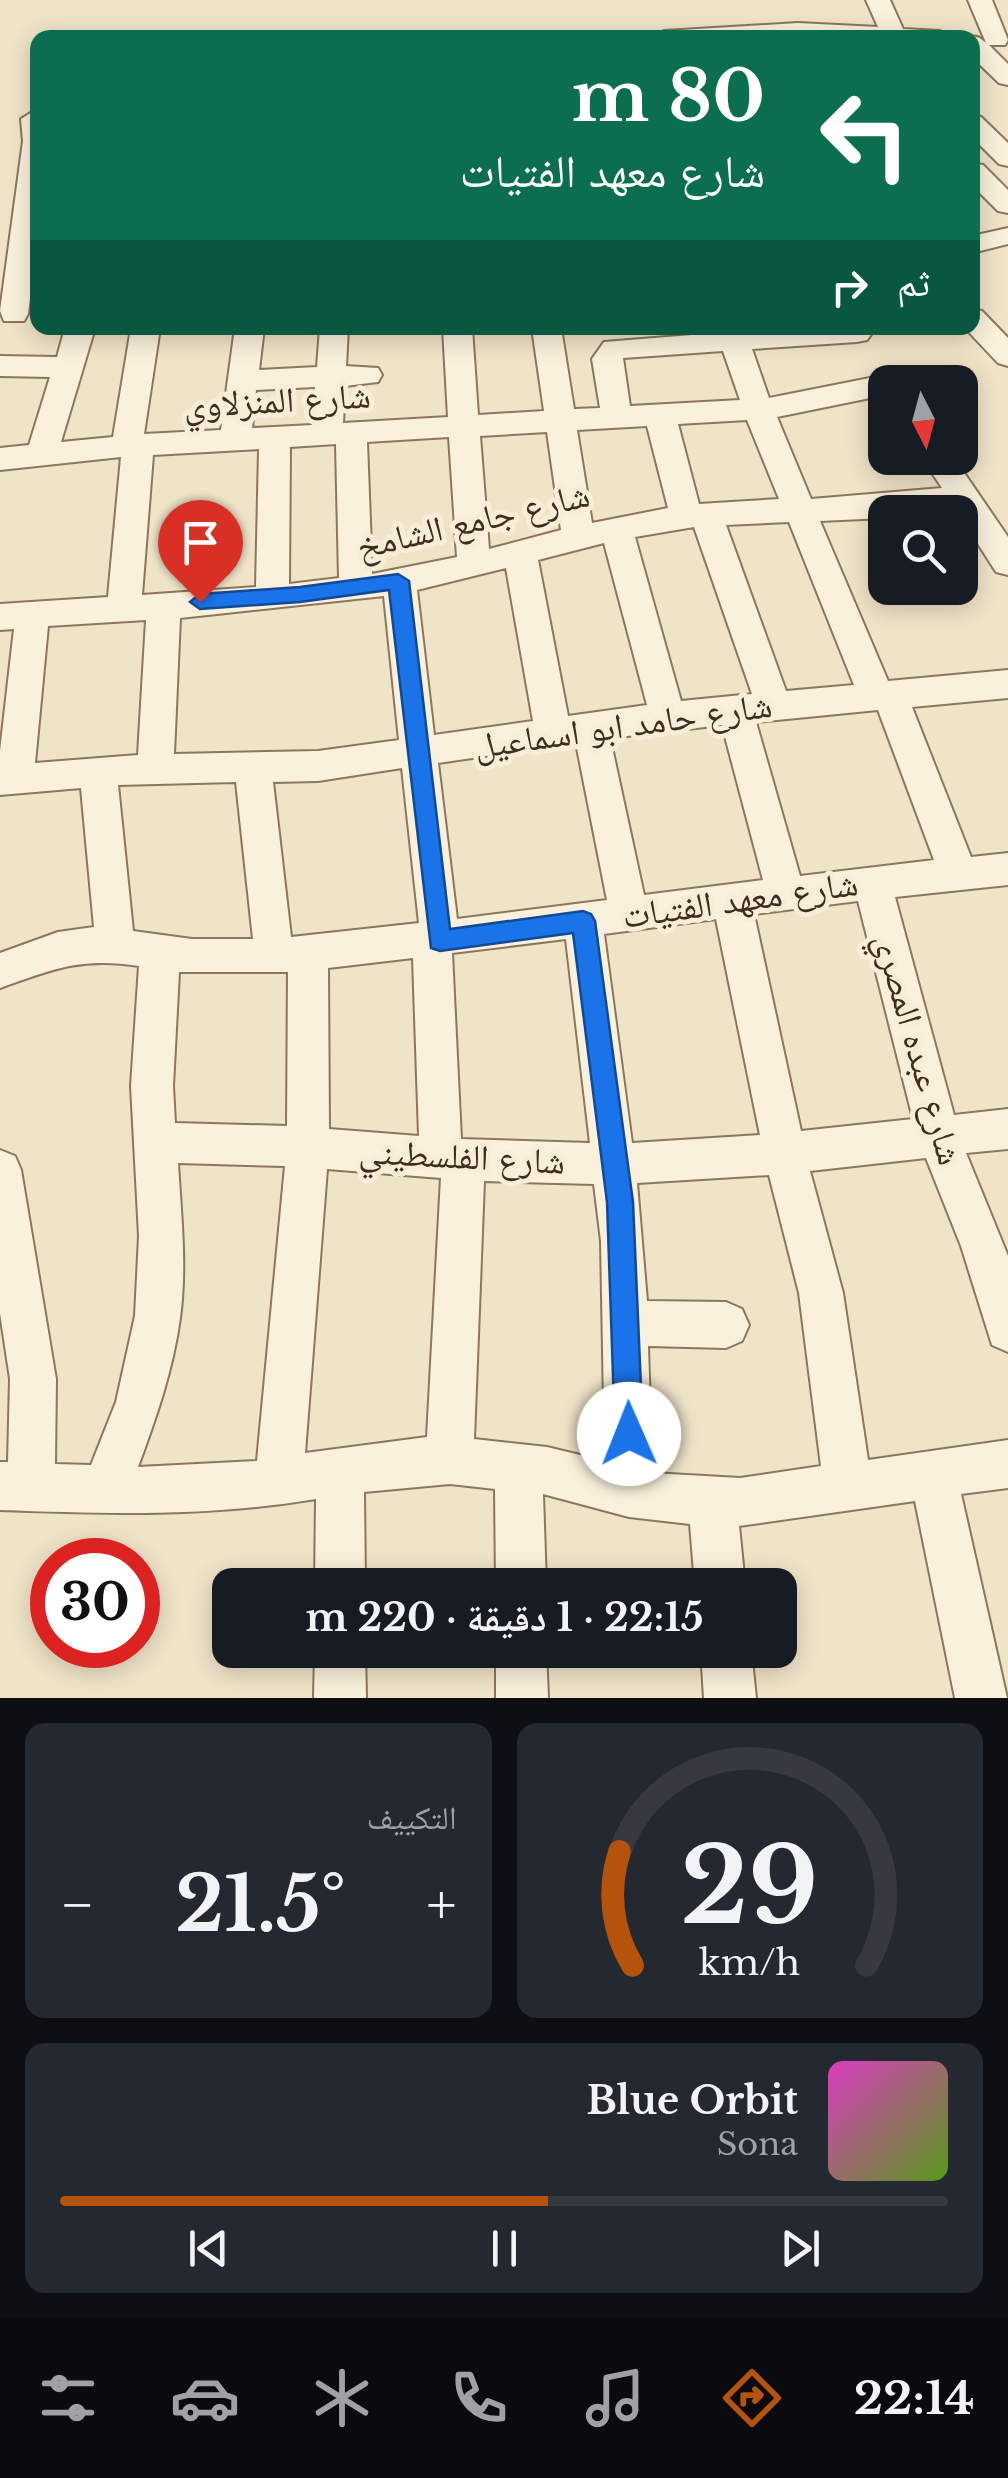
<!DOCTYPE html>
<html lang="ar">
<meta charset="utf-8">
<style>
:root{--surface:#171b24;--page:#242831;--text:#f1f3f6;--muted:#9ea1a6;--line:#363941;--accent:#b45309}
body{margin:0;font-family:"Libre Baskerville","Noto Naskh Arabic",serif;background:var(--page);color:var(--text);direction:rtl;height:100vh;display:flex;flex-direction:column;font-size:38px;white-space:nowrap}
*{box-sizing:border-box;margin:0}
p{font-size:32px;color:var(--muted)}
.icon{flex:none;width:55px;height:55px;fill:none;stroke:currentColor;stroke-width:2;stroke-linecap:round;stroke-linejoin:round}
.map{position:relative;height:1698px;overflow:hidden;direction:ltr}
.sheet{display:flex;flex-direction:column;gap:25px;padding:25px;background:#0d0f14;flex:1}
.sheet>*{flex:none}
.hud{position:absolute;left:30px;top:30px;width:950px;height:305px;border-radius:20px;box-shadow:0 5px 25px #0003;direction:rtl;background:#0b6e4f;color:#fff;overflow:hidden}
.needle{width:65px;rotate:174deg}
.buttons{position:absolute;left:868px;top:365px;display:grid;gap:20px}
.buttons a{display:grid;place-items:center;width:110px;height:110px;border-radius:20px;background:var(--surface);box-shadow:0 5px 25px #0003;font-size:50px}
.speed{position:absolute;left:30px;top:1538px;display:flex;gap:20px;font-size:50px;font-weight:700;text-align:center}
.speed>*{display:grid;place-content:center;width:130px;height:130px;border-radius:50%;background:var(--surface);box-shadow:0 5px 25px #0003;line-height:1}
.speed .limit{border:15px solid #d22;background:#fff;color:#111}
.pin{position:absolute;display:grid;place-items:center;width:85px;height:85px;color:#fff;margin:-102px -42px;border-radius:50% 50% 50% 0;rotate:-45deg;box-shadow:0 0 10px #0007}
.pin .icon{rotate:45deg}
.me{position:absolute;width:110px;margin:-55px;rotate:359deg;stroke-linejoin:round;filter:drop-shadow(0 0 8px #0008)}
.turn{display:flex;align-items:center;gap:35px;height:210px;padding:0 50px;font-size:45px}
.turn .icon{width:130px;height:130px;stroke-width:2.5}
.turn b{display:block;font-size:70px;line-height:85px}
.then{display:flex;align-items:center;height:95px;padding:0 50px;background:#0003;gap:20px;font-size:38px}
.big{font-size:75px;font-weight:800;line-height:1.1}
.sheet .tile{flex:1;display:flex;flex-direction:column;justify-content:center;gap:15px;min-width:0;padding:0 35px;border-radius:20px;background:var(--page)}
.sheet .dial{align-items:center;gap:0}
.dial svg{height:260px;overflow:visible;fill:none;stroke:var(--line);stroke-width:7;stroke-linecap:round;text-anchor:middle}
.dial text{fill:var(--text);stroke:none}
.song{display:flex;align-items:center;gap:30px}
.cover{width:120px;height:120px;border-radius:15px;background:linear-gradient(135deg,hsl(310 70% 55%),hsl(90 70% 35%))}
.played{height:10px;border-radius:5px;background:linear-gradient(90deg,var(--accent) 55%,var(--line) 55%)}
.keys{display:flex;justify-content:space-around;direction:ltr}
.heat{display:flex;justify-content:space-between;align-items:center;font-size:55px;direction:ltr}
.sheet .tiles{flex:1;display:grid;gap:25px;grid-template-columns:1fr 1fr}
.tile:last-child{grid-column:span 2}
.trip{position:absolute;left:212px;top:1568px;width:585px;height:100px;border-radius:20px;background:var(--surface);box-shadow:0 5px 25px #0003;font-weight:800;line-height:100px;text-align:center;direction:rtl}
.menu{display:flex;height:160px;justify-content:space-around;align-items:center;background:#090b0e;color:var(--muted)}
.menu .icon{width:70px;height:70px}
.menu .current{color:var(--accent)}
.menu b{font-size:45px;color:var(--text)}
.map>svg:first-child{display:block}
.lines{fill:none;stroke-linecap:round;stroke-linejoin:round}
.minor-casing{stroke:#8d765c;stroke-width:4}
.minor{fill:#faf1dc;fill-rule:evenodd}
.route{fill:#1a73e8;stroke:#114b97;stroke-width:2.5}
.labels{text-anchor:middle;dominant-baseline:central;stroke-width:10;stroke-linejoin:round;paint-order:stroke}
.street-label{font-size:35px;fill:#3d2e20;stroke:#f7eed8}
</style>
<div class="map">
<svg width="1008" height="1698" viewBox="0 0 1008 1698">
<rect width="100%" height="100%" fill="#f0e4c8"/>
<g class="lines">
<defs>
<g id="minor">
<polygon points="866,0 890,0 903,29 940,31 952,38 652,38 664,31 798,23 878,27"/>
<path d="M968,0H992L1008,40L1005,45H989L1008,64V85L999,83L972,57V38H965C974,35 979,36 986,43Z"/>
<polygon points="34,111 38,112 38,237 28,314 24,321 4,321 0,311 23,141 21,119"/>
<polygon points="972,114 981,117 1008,143 1008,166 999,164 972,137"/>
<polygon points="972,163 983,165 1008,190 1008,213 998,211 972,185"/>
<polygon points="1008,228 1008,244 972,253 972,236"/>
<polygon points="972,309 982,311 1008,338 1008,366 998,363 965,328 972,328"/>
<path d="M65,328H95L61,442L113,437L131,328H160L144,434L221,430L235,328H264L259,370L317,367L320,328H348L346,366L378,368L382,375L378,382L345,386L343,423L448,417L443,328H472L478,415L544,411L532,328H561L574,409L600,408L592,359L604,342L717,333L716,328H744L745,331L868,328L872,333L867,340L857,342L752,349L769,398L885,375L898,382H885V395L777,417L811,499L942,488L922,458H954L1008,537V575L996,572L955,508L931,512H885V518L820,521L888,681L1008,670V698L912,707L971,857L1008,853V885L895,897L954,1115L1008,1109V1149L966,1153L1008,1256V1352L992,1345L961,1246L926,1158L810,1171L843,1293L868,1460L1008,1440V1488L961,1494L1007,1698H955L915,1501L739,1526L745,1585H695L690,1524L629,1517L543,1494L546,1585H496L495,1489L450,1484L364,1492L365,1585H315L316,1499C206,1517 112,1514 0,1510V1462H8L10,1379L0,1313V1150L15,1156L21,1170L56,1379L55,1464L91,1465L116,1402L135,1316L139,1236L131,1086L139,966C81,957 53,969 0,988V953L58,932L94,927L81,788L0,795V751L14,629L0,630V604L108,597L121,457L0,470V448L29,445L50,377L0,376V356L57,357ZM723,351L740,400L630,406L623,358ZM315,387L312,425L252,428L256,390ZM747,420L779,499L699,504L678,424ZM647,426L668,508L592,523L577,430ZM547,432L561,530L489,549L480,436ZM449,437L457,557L372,574L367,442ZM336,444L339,578L289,584L290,447ZM259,449L256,587L142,595L153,455ZM789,522L854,685L786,691L726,525ZM694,527L752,694L681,701L635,537ZM604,543L647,705L568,716L538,560ZM506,568L533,721L434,735L417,590ZM384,596L399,740L318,751L174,754L180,618ZM146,620L138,755L35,763L48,626ZM878,710L934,860L800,876L756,722ZM722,725L763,880L644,895L610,738ZM576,743L607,900L457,919L438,763ZM402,768L419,923L291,937L273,782L318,781ZM236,782L253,939H192L133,931L118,785ZM858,901L913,1119L801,1131L754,914ZM716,919L760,1135L632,1143L604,934ZM566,939L590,1143L461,1139L452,953ZM413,958L419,1136L329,1129L328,968ZM179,972H288L287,1126L175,1123L173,1086ZM178,1163L285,1166L257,1461L138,1467C156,1418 173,1370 180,1318C187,1267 181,1214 178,1163ZM327,1169L441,1178L427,1437L305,1453ZM769,1175L799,1293L821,1466L740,1478L652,1473L648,1346L726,1348L742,1341L749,1325L742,1309L726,1302L647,1301L637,1183ZM484,1181L594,1184L601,1241L605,1461L547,1447L474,1439Z"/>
<polygon points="315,1650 365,1650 366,1698 314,1698"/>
<polygon points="496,1650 546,1650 548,1698 496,1698"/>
<polygon points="701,1650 751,1650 756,1698 704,1698"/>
</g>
</defs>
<use href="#minor" class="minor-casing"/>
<use href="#minor" class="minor"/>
</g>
<polygon class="route" points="398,574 409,581 450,929 583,911 591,914 595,921 633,1202 643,1434 639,1444 629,1448 619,1444 615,1434 607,1202 573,933 440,951 431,948 389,590 300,602 200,609 190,602 200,594 300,587"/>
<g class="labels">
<g class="street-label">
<text transform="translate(277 400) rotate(-3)">شارع المنزلاوي</text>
<text transform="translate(473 520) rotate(-13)">شارع جامع الشامخ</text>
<text transform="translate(623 725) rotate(-8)">شارع حامد ابو اسماعيل</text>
<text transform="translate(740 899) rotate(-8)">شارع معهد الفتيات</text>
<text transform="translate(919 1049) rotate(74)">شارع عبده المصري</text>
<text transform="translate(462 1156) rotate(3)">شارع الفلسطيني</text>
</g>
</g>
</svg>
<div class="buttons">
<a><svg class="needle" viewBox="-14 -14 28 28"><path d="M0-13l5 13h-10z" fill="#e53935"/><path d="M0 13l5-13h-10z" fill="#9ea1a6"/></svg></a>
<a><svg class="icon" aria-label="search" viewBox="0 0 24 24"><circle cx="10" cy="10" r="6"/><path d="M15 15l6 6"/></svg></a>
</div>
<div class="speed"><div class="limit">30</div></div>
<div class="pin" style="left:200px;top:602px;background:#d93025"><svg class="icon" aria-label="arrive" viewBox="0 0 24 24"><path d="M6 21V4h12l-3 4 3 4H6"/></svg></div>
<svg class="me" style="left:629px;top:1434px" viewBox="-20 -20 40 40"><circle r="19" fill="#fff"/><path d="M0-13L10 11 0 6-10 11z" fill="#1a73e8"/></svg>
<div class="trip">22:15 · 1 دقيقة · 220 m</div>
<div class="hud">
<div class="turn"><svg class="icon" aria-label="left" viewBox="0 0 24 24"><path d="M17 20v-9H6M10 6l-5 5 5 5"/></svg><div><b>80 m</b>شارع معهد الفتيات</div></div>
<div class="then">ثم<svg class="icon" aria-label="right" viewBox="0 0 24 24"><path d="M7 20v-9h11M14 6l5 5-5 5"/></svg></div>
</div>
</div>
<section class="sheet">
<div class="tiles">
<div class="tile dial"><svg viewBox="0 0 100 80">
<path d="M14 69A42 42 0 1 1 86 69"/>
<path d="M14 69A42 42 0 0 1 10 34" stroke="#b45309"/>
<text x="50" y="56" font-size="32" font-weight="700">29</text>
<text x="50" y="72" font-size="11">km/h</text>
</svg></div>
<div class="tile"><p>التكييف</p>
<div class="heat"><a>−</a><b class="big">21.5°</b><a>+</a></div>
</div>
<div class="tile">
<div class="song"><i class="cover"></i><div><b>Blue Orbit</b><p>Sona</p></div></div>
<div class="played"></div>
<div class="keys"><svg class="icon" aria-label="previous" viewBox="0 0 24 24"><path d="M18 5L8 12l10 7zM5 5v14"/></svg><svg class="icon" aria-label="pause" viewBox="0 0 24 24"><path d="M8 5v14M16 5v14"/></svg><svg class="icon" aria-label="next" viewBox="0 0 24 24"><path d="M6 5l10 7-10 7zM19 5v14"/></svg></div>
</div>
</div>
</section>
<nav class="menu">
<b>22:14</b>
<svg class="icon current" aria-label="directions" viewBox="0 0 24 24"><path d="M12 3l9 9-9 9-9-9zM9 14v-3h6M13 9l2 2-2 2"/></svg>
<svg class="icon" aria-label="music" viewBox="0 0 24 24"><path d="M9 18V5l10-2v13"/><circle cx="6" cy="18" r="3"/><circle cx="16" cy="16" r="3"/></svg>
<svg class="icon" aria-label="phone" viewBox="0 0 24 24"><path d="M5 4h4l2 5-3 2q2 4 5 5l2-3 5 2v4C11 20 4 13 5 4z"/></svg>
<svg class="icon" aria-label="climate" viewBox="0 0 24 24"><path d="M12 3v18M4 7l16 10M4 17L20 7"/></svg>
<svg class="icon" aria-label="car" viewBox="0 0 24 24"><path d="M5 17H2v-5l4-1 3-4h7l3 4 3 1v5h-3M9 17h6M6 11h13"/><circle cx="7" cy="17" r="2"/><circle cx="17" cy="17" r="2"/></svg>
<svg class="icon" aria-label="filters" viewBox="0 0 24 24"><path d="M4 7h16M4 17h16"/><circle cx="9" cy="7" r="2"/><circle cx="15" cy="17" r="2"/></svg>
</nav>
